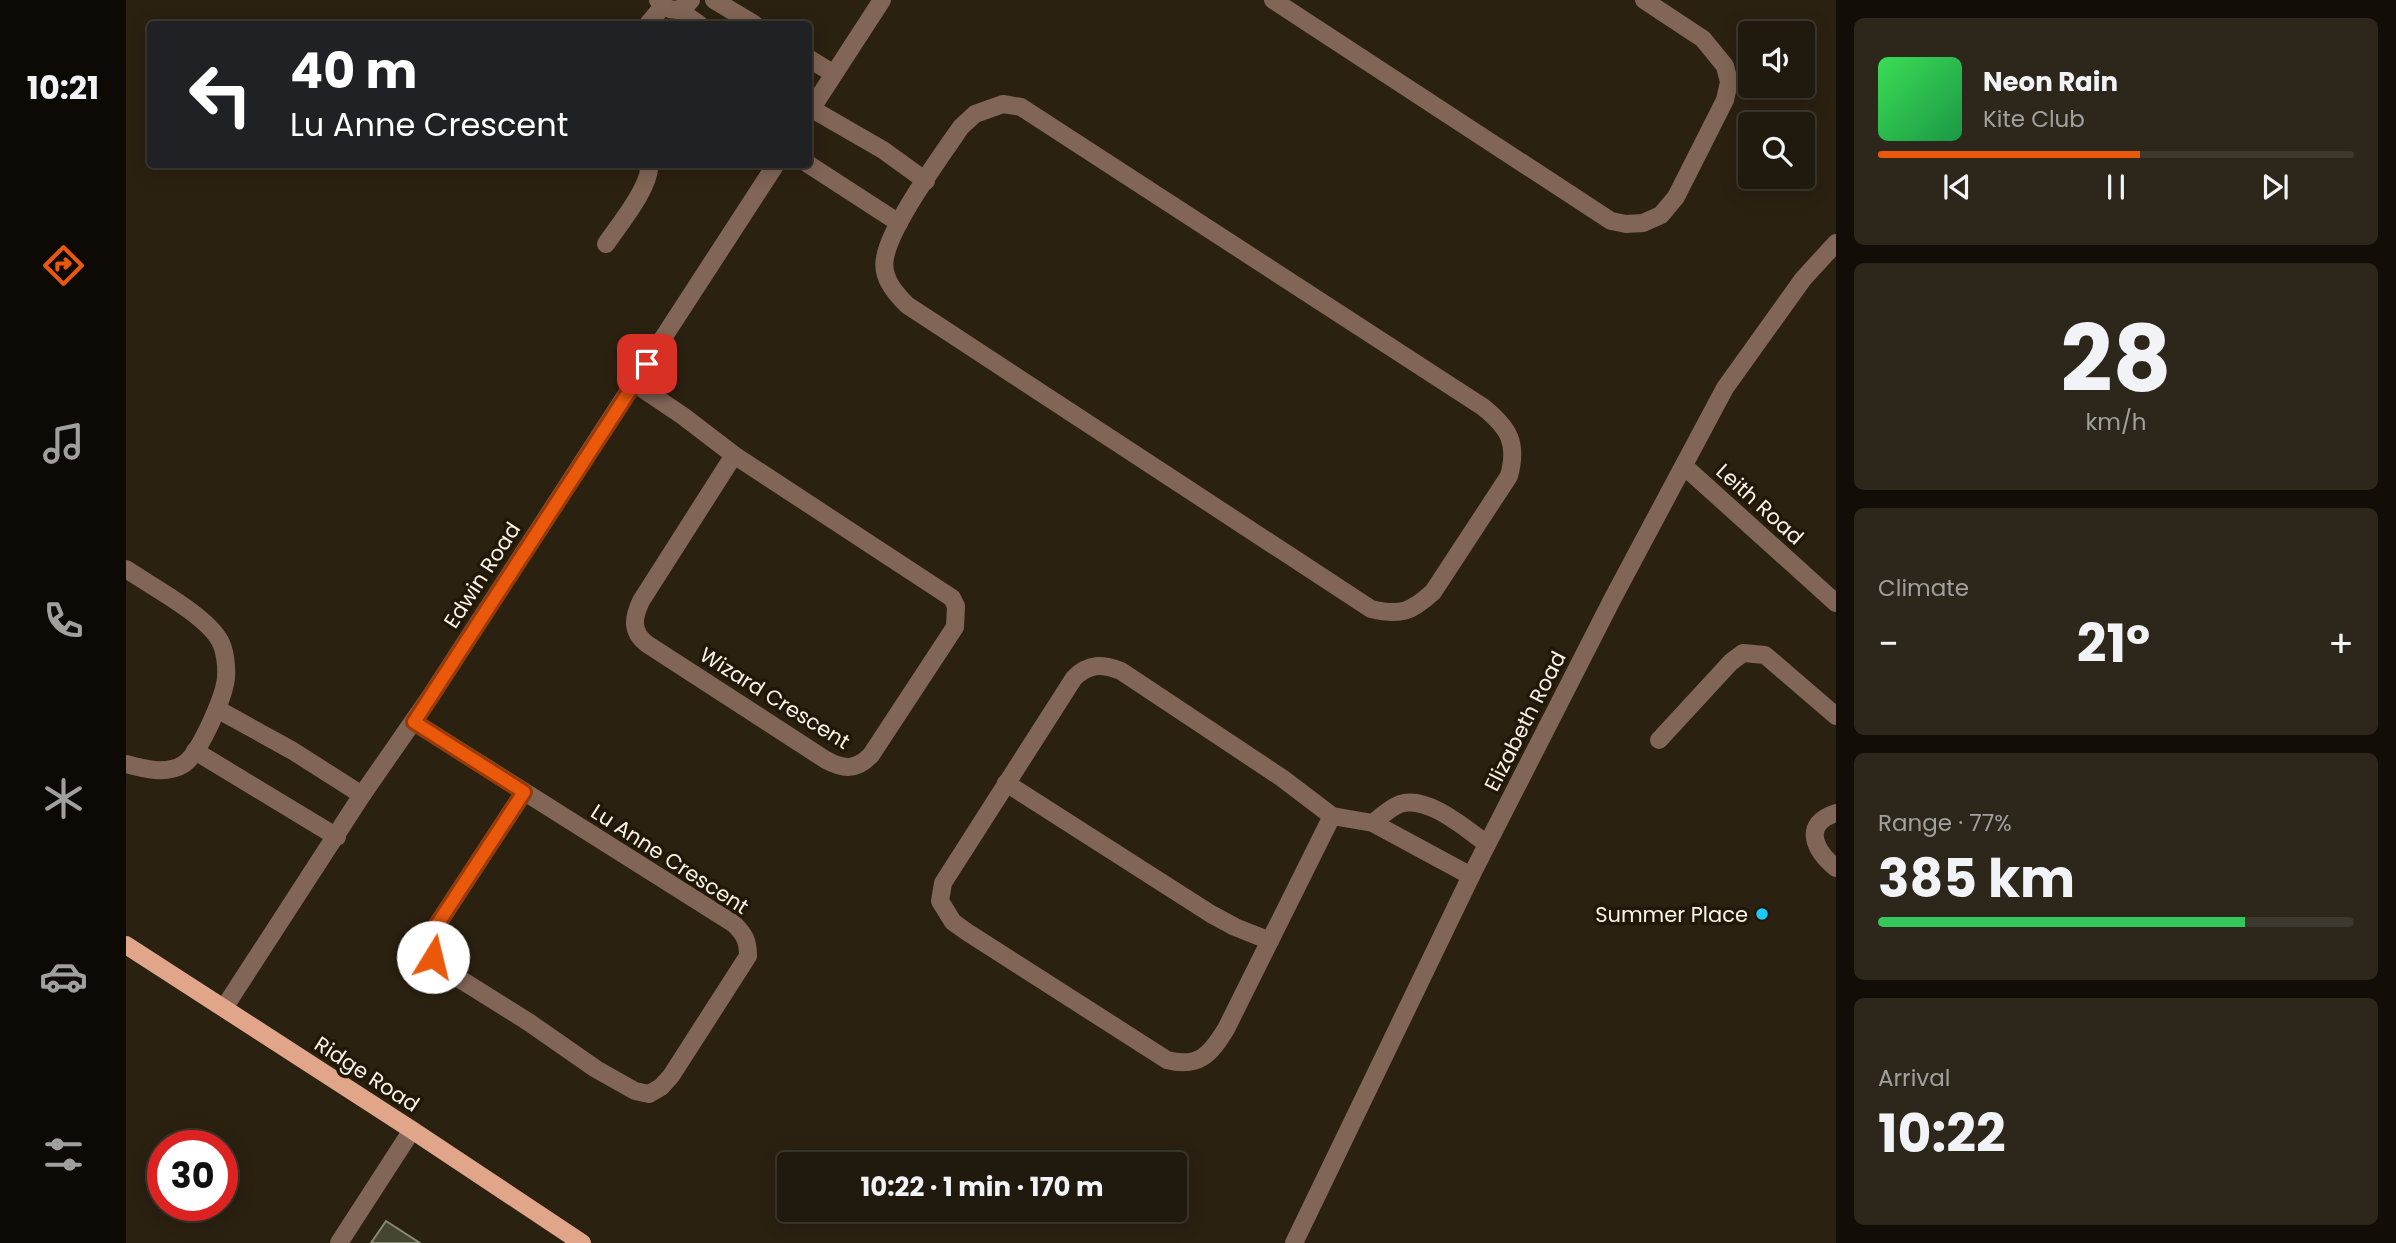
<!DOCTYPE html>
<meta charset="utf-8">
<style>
:root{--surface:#20190d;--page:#2d261b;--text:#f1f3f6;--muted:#a2a09d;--line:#3d382e;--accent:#ea580c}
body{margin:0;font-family:Poppins,sans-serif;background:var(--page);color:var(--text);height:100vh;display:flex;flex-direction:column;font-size:26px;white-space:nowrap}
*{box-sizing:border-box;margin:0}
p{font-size:23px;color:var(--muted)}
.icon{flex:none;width:38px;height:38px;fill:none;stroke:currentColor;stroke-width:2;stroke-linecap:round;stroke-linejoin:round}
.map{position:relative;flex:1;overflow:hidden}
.details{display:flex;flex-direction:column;gap:18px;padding:18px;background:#120e07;width:560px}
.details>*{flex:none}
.hud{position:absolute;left:21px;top:21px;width:665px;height:147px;border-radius:7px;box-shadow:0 4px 18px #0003,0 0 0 2px var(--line);background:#202124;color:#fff;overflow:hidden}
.fabs{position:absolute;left:1612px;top:21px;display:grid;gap:14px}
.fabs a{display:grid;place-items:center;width:77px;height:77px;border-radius:7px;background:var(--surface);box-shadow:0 4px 18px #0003,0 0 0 2px var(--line);font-size:35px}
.speed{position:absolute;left:21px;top:1130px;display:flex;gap:14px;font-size:35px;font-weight:700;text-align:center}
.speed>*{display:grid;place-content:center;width:91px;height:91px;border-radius:50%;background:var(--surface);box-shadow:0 4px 18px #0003,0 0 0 2px var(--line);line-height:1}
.speed .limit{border:10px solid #d22;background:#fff;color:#111}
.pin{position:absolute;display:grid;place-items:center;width:60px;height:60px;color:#fff;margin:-30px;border-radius:14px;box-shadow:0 4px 10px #0006}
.me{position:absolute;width:77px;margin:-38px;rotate:9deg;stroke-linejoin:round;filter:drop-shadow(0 0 5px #0008)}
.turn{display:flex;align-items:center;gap:24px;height:147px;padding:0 28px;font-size:32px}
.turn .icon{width:91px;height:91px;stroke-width:2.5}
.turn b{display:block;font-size:49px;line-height:60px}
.big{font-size:52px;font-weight:700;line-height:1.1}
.details .tile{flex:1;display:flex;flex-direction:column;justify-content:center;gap:10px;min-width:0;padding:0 24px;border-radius:10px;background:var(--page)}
.details .dial{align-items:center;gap:0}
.dial b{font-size:91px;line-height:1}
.song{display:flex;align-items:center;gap:21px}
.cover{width:84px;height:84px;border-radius:10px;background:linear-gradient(135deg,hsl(130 70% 55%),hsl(140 70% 35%))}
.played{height:7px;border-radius:4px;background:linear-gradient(90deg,var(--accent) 55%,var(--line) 55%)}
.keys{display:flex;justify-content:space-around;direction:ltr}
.heat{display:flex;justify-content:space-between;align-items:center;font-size:38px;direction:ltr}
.charge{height:10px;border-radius:5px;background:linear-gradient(90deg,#34c759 77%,var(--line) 0)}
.trip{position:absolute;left:651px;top:1152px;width:410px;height:70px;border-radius:7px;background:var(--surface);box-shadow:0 4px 18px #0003,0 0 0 2px var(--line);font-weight:700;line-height:70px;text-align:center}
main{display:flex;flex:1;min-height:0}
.tabs{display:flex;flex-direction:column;width:126px;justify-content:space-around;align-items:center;background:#0d0a05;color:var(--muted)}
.tabs .icon{width:49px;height:49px}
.tabs .on{color:var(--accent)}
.tabs b{font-size:32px;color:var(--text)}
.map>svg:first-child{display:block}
.building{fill:#454532;stroke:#878772;stroke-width:2}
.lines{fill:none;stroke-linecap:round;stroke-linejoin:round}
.minor{stroke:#816556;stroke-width:18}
.major{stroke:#e1a689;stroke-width:18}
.route-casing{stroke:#983908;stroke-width:18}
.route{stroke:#ea580c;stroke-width:12}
.poi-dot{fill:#1dc9fc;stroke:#211808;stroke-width:2.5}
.labels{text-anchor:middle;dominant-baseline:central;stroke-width:7;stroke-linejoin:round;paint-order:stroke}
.street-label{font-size:21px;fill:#faf3e9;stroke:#211808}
.poi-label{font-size:21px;fill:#faf3e9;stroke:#211808;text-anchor:end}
</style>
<main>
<nav class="tabs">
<b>10:21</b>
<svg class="icon on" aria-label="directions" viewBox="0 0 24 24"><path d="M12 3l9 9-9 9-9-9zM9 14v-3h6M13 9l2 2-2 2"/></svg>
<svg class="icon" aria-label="music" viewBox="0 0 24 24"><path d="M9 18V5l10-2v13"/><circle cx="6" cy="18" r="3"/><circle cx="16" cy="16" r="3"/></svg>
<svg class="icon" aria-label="phone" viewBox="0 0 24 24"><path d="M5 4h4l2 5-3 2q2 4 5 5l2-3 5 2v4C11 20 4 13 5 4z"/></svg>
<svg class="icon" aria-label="climate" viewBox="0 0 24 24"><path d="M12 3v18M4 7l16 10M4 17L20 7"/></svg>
<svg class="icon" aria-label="car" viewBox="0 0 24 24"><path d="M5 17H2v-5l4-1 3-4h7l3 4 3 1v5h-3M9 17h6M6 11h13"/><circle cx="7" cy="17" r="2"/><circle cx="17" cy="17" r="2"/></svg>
<svg class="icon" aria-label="filters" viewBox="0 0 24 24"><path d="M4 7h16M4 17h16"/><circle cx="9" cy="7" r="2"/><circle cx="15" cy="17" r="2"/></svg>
</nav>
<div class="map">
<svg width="1710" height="1243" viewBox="0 0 1710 1243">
<rect width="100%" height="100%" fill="#2b2111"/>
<polygon class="building" points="260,1221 294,1243 245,1243"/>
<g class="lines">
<g class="minor">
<path d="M532,0C542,13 555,13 565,0"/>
<polyline points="588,0 628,24"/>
<polyline points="1147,0 1485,221 1500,224 1517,223 1535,215 1550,197 1599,100 1603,82 1599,66 1577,39 1518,0"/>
<polyline points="553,10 573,24"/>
<polyline points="522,24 537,6"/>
<polyline points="682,58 708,74"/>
<path d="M877,104L895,107L1357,407C1383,428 1392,443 1383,476L1307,592C1285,612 1275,616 1245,609L781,305C769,293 755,277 759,258C764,226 815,156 835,127L849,114Z"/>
<polyline points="686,109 757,150 800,181"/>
<polyline points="682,114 756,0"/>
<polyline points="682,164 773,223"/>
<path d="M480,244C492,226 526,185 523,164"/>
<path d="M508,383L557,416L608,455L826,598L830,606L829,627L745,755C730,771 717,769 700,760L521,644C505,632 507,618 515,601L608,455"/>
<polyline points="1558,466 1710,603"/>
<path d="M0,569C25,586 80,615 94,641C99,650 101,667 100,678C98,697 74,753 58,764C41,775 17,769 0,764"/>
<polyline points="91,709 167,751 236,795"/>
<path d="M288,722L608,924C619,935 622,941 622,956L545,1076L535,1087L523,1094L509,1091L470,1069L404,1023L321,971L307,957L305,943L309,928L398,792"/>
<polyline points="1533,740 1605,662 1617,653 1639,655 1710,716"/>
<polyline points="69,751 211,837"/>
<polyline points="880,783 1085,914 1109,927 1144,941"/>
<path d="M1710,813C1675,824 1689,851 1710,868"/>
<path d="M1206,816L1100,1029C1084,1055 1073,1068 1041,1060L841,932L827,922L814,901L817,883L948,678C963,663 976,664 995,671L1156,778L1206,816L1247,823L1345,876"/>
<path d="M1247,823C1255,816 1264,808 1274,804C1302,795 1340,829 1361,844"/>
<polyline points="98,1008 236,795 304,697 650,164"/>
<polyline points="213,1243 286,1130"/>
<polyline points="1168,1243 1345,876 1488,596 1599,388 1677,279 1710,243"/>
</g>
<polyline class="major" points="0,945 286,1130 456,1243"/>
</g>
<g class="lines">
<defs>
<polyline id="route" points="307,957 305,943 309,928 398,792 288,722 521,364"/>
</defs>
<use href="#route" class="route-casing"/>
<use href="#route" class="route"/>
</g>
<circle class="poi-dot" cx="1636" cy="914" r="7"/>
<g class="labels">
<g class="street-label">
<text transform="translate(1634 504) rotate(42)">Leith Road</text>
<text transform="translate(356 575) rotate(-57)">Edwin Road</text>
<text transform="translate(649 698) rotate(32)">Wizard Crescent</text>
<text transform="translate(1399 721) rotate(-63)">Elizabeth Road</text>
<text transform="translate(544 859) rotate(33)">Lu Anne Crescent</text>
<text transform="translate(241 1074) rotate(33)">Ridge Road</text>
</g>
<g class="poi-label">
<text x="1622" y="914">Summer Place</text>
</g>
</g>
</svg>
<div class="fabs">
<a><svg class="icon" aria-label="sound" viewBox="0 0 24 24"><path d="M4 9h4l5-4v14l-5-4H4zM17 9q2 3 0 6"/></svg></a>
<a><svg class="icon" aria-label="search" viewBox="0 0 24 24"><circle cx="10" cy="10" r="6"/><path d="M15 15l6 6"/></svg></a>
</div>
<div class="speed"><div class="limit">30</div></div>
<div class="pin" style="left:521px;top:364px;background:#d93025"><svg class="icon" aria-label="arrive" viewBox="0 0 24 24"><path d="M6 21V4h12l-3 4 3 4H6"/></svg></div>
<svg class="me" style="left:307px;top:957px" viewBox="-20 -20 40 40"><circle r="19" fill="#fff"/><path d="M0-13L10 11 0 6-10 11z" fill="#ea580c"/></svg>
<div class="trip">10:22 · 1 min · 170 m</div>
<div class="hud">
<div class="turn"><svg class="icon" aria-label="left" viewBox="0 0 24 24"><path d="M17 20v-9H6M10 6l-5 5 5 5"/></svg><div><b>40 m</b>Lu Anne Crescent</div></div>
</div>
</div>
<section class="details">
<div class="tile">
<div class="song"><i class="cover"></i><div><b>Neon Rain</b><p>Kite Club</p></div></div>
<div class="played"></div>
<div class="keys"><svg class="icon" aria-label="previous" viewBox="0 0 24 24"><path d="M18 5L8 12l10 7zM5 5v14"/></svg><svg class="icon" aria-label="pause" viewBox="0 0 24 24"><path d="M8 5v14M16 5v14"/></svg><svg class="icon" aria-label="next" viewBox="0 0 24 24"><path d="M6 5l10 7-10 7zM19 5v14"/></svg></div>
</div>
<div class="tile dial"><b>28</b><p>km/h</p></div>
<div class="tile"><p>Climate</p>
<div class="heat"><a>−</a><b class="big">21°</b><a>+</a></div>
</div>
<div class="tile"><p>Range · 77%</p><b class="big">385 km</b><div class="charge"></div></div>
<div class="tile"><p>Arrival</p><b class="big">10:22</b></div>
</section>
</main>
